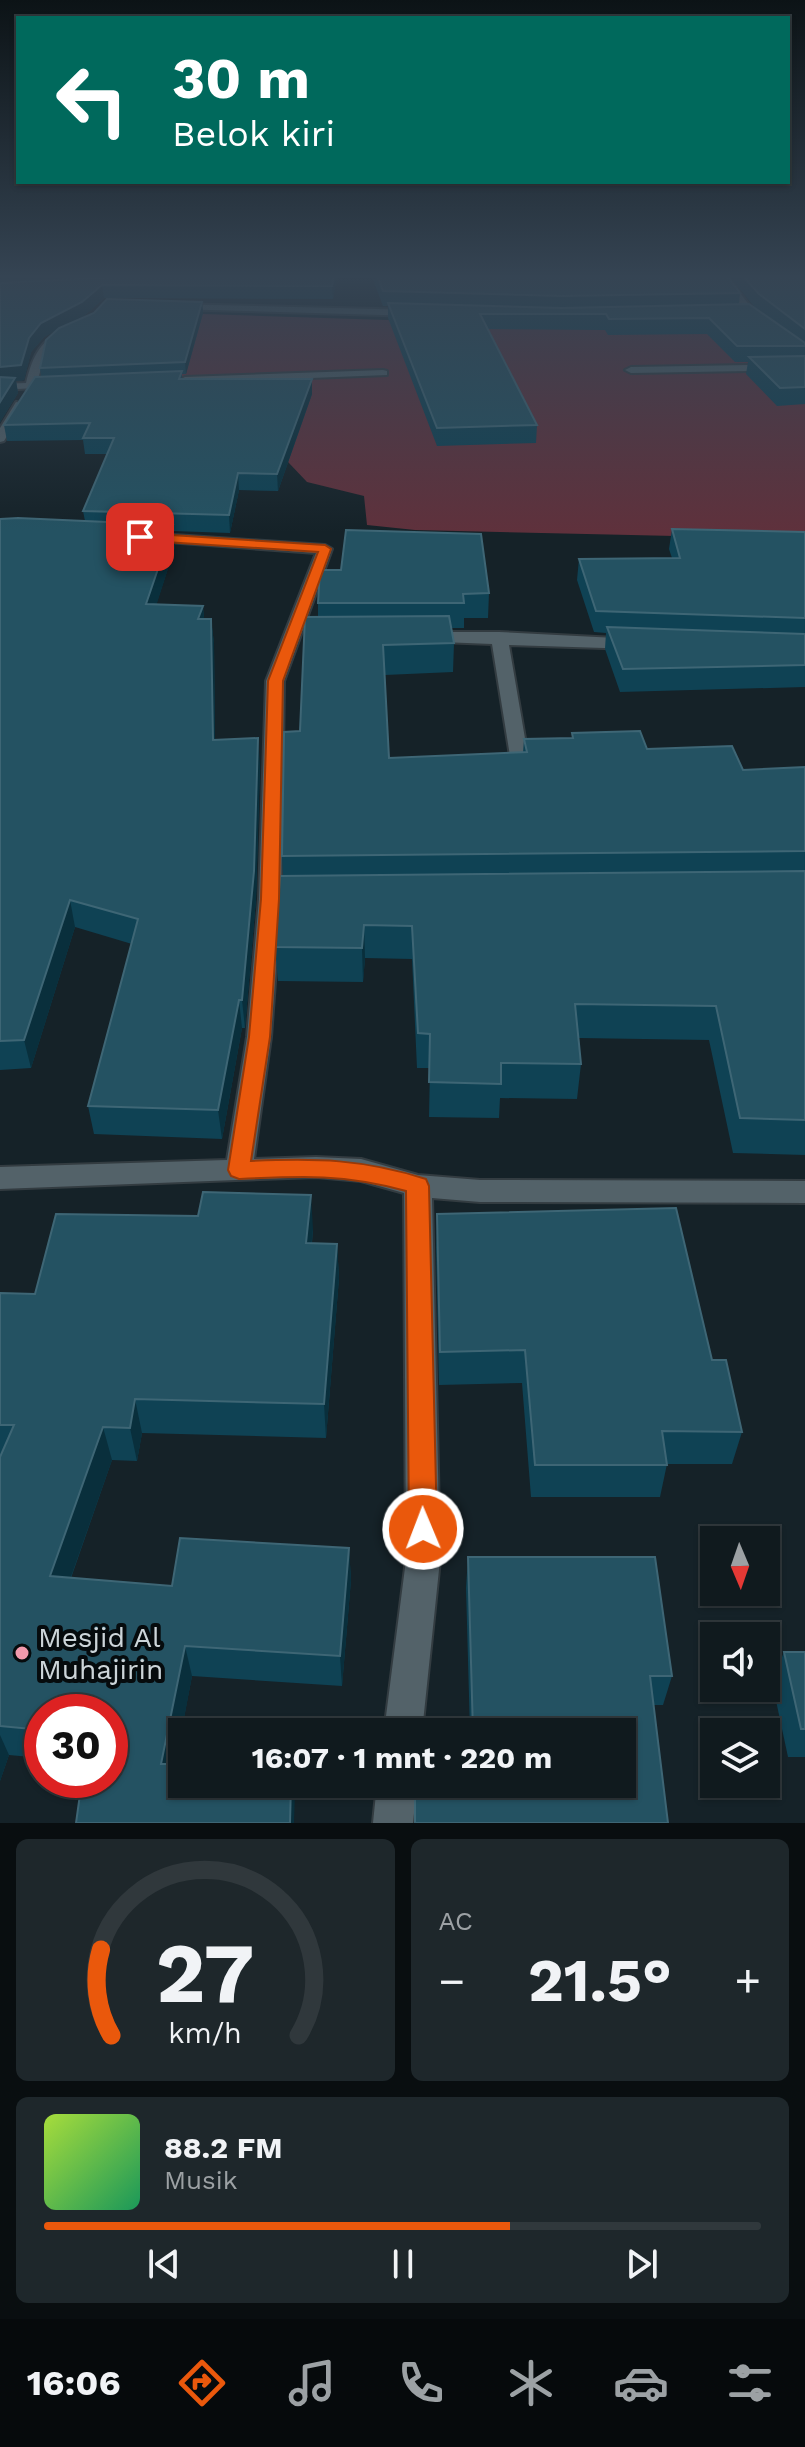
<!DOCTYPE html>
<html lang="id">
<meta charset="utf-8">
<style>
:root{--surface:#101a1e;--page:#1e272b;--text:#f1f3f6;--muted:#9ca1a4;--line:#30383c;--accent:#ea580c}
body{margin:0;font-family:"Work Sans",sans-serif;background:var(--page);color:var(--text);height:100vh;display:flex;flex-direction:column;font-size:30px;white-space:nowrap}
*{box-sizing:border-box;margin:0}
p{font-size:26px;color:var(--muted)}
.icon{flex:none;width:44px;height:44px;fill:none;stroke:currentColor;stroke-width:2;stroke-linecap:round;stroke-linejoin:round}
.map{position:relative;height:1823px;overflow:hidden}
.sheet{display:flex;flex-direction:column;gap:16px;padding:16px;background:#090e10;flex:1}
.sheet>*{flex:none}
.hud{position:absolute;left:16px;top:16px;width:774px;height:168px;border-radius:0px;box-shadow:0 2px 6px #0004,0 0 0 2px var(--line);background:#00695c;color:#fff;overflow:hidden}
.needle{width:52px;rotate:178deg}
.tools{position:absolute;left:700px;top:1526px;display:grid;gap:16px}
.tools a{display:grid;place-items:center;width:80px;height:80px;border-radius:0px;background:var(--surface);box-shadow:0 2px 6px #0004,0 0 0 2px var(--line);font-size:40px}
.speed{position:absolute;left:24px;top:1694px;display:flex;gap:16px;font-size:40px;font-weight:700;text-align:center}
.speed>*{display:grid;place-content:center;width:104px;height:104px;border-radius:50%;background:var(--surface);box-shadow:0 2px 6px #0004,0 0 0 2px var(--line);line-height:1}
.speed .limit{border:12px solid #d22;background:#fff;color:#111}
.pin{position:absolute;display:grid;place-items:center;width:68px;height:68px;color:#fff;margin:-34px;border-radius:16px;box-shadow:0 4px 12px #0006}
.me{position:absolute;width:88px;margin:-44px;rotate:359deg;stroke-linejoin:round;filter:drop-shadow(0 0 6px #0008)}
.turn{display:flex;align-items:center;gap:28px;height:168px;padding:0 24px;font-size:36px}
.turn .icon{width:104px;height:104px;stroke-width:2.5}
.turn b{display:block;font-size:56px;line-height:68px}
.big{font-size:60px;font-weight:700;line-height:1.1}
.sheet .widget{flex:1;display:flex;flex-direction:column;justify-content:center;gap:12px;min-width:0;padding:0 28px;border-radius:12px;background:var(--page)}
.sheet .dial{align-items:center;gap:0}
.dial svg{height:208px;overflow:visible;fill:none;stroke:var(--line);stroke-width:7;stroke-linecap:round;text-anchor:middle}
.dial text{fill:var(--text);stroke:none}
.song{display:flex;align-items:center;gap:24px}
.cover{width:96px;height:96px;border-radius:12px;background:linear-gradient(135deg,hsl(80 70% 55%),hsl(150 70% 35%))}
.played{height:8px;border-radius:4px;background:linear-gradient(90deg,var(--accent) 65%,var(--line) 65%)}
.keys{display:flex;justify-content:space-around;direction:ltr}
.heat{display:flex;justify-content:space-between;align-items:center;font-size:44px;direction:ltr}
.sheet .tiles{flex:1;display:grid;gap:16px;grid-template-columns:1fr 1fr}
.widget:last-child{grid-column:span 2}
.trip{position:absolute;left:168px;top:1718px;width:468px;height:80px;border-radius:0px;background:var(--surface);box-shadow:0 2px 6px #0004,0 0 0 2px var(--line);font-weight:700;line-height:80px;text-align:center}
.menu{display:flex;height:128px;justify-content:space-around;align-items:center;background:#060a0c;color:var(--muted)}
.menu .icon{width:56px;height:56px}
.menu .current{color:var(--accent)}
.menu b{font-size:36px;color:var(--text)}
.map>svg:first-child{display:block}
.green{fill:#5f313c}
.lines{fill:none;stroke-linecap:round;stroke-linejoin:round}
.service-casing{stroke:#333c41;stroke-width:4}
.minor-casing{stroke:#333c41;stroke-width:4}
.service{fill:#536269;fill-rule:evenodd}
.minor{fill:#536269;fill-rule:evenodd}
.wall{fill:#0f4254}
.shaded-wall{fill:#092f3c}
.building{fill:#245262;stroke:#3e6675;stroke-width:2}
.route{fill:#ea580c;stroke:#983908;stroke-width:2}
.poi-dot{fill:#f29aad;stroke:#060b0d;stroke-width:3}
.labels{text-anchor:middle;dominant-baseline:central;stroke-width:8;stroke-linejoin:round;paint-order:stroke}
.near-poi-label{font-size:28px;fill:#cdd5d9;stroke:#060b0d;text-anchor:start}
</style>
<div class="map">
<svg width="805" height="1823" viewBox="0 0 805 1823">
<rect width="100%" height="100%" fill="#152228"/>
<polygon class="green" points="111,311 418,321 745,320 805,363 805,539 415,530 367,525 364,496 307,482 270,443 51,343"/>
<g class="lines">
<defs>
<g id="service">
<polygon points="805,364 805,370 631,373 625,370 631,367"/>
<polygon points="383,370 387,371 387,375 185,383 179,380 185,377"/>
</g>
<g id="minor">
<polygon points="718,277 728,277 756,314 755,316 731,316 731,312 744,311"/>
<polygon points="171,304 417,310 422,313 417,316 175,309 171,308"/>
<path d="M68,327L77,329L47,350L35,388L0,390V384L26,383C33,354 41,340 68,327Z"/>
<polygon points="16,402 26,405 4,441 0,442 0,428"/>
<polygon points="145,533 325,545 332,549 284,681 281,899 271,1037 254,1159 316,1157 361,1159 418,1175 480,1180 805,1181 805,1203 480,1202 432,1198 440,1560 422,1732 384,1732 406,1560 404,1193 361,1181 316,1177 0,1189 0,1167 227,1160 247,1037 259,899 266,681 316,553 140,540 138,537"/>
<polygon points="422,632 499,632 636,639 644,644 636,649 509,645 528,756 519,762 510,756 492,644 416,641 414,637"/>
<polygon points="377,1784 417,1784 413,1823 373,1823"/>
</g>
</defs>
<use href="#service" class="service-casing"/>
<use href="#minor" class="minor-casing"/>
<use href="#service" class="service"/>
<use href="#minor" class="minor"/>
</g>
<g class="wall">
<polygon points="0,277 337,277 333,299 104,298 84,316 66,325 202,302 203,313 186,374 182,374 182,379 312,379 312,394 278,491 239,490 230,533 173,531 175,547 156,605 203,606 204,619 211,619 214,643 215,740 260,764 256,899 245,1028 242,1028 222,1139 94,1134 88,1106 132,944 75,927 31,1068 0,1070 0,519 85,521 83,511 108,454 85,454 83,440 7,441 4,425 41,377 40,368 58,329 44,337 31,352 24,380 16,381 18,393 0,422"/>
<polygon points="372,277 728,277 740,293 739,304 756,309 730,277 805,277 805,404 777,406 746,374 748,362 735,362 707,334 608,335 605,330 488,329 537,425 536,443 437,446 388,318 388,306 383,306"/>
<polygon points="672,529 805,532 805,687 620,692 605,649 606,633 594,632 577,580 579,559 672,558 669,549"/>
<polygon points="320,570 489,593 488,618 464,618 464,628 451,628 454,643 453,672 385,675 389,758 523,753 524,739 572,738 572,733 743,770 805,767 805,1155 733,1153 709,1040 579,1038 581,1064 577,1099 500,1098 499,1118 429,1117 430,1068 417,1068 412,959 365,958 363,982 278,981 275,947 283,876 282,856 300,731 318,617 318,603"/>
<polygon points="437,1214 712,1360 742,1432 732,1464 667,1464 660,1497 531,1497 522,1383 439,1385 436,1248"/>
<polygon points="313,1229 312,1243 337,1244 339,1278 326,1438 142,1433 137,1461 112,1460 71,1578 172,1586 349,1548 351,1580 342,1686 192,1676 175,1764 182,1784 295,1784 295,1790 76,1823 110,1712 42,1712 42,1758 9,1755 0,1781 0,1293 35,1294"/>
<polygon points="468,1557 672,1676 663,1705 654,1705 622,1732 470,1732 466,1588"/>
<polygon points="784,1652 805,1652 805,1757 788,1757 772,1682"/>
</g>
<g class="shaded-wall">
<polygon points="334,277 337,277 333,299 332,286"/>
<polygon points="102,285 104,298 84,316 44,337 31,352 24,380 16,381 18,393 0,422 0,367 29,338 41,323"/>
<polygon points="202,302 203,313 186,374 185,362"/>
<polygon points="312,379 312,394 278,491 277,474"/>
<polygon points="238,473 239,490 230,533 229,515"/>
<polygon points="173,525 175,547 149,628 146,604"/>
<polygon points="203,606 205,630 198,619"/>
<polygon points="211,619 214,643 215,765 213,740"/>
<polygon points="258,738 260,764 256,899 245,1028 242,1000"/>
<polygon points="70,900 75,927 31,1068 24,1040"/>
<polygon points="364,925 365,958 363,982 362,948"/>
<polygon points="239,1000 242,1028 222,1139 218,1110"/>
<polygon points="311,1195 313,1229 308,1277 306,1243"/>
<polygon points="337,1244 339,1278 326,1438 324,1404"/>
<polygon points="135,1399 142,1433 137,1461 130,1428"/>
<polygon points="103,1427 112,1460 60,1608 50,1576"/>
<polygon points="349,1548 351,1580 342,1686 340,1656"/>
<polygon points="185,1646 192,1676 170,1793 161,1764"/>
<polygon points="0,1735 9,1755 0,1781"/>
<polygon points="291,1784 295,1784 295,1790 294,1823 290,1823"/>
</g>
<g class="building">
<polygon points="119,277 334,277 332,286 102,285 82,302 41,323 29,338 21,365 0,367 0,283"/>
<polygon points="378,277 728,277 740,293 562,296 383,291"/>
<polygon points="744,277 805,277 805,329 759,294"/>
<polygon points="107,299 202,302 185,362 40,368 46,340 59,328 94,313"/>
<polygon points="388,303 562,308 749,304 805,343 805,346 737,346 709,318 609,319 606,314 480,314 537,425 437,428"/>
<polygon points="805,356 805,387 780,388 749,357"/>
<polygon points="182,371 179,379 312,379 277,474 238,473 229,515 83,511 114,438 83,438 90,423 4,425 35,377"/>
<polygon points="0,377 15,378 0,402"/>
<polygon points="18,518 173,525 146,604 203,606 198,619 211,619 213,740 258,738 254,871 242,1000 239,1000 218,1110 88,1106 138,919 70,900 24,1040 0,1041 0,519"/>
<polygon points="672,529 805,532 805,618 596,611 579,559 680,558"/>
<polygon points="346,530 481,534 489,593 463,594 464,603 318,603 320,570 341,570"/>
<polygon points="449,616 454,643 383,645 389,758 527,752 524,739 573,738 572,733 640,731 647,749 732,746 743,770 805,767 805,851 282,856 284,732 300,731 305,617"/>
<polygon points="607,627 805,634 805,665 623,669"/>
<polygon points="805,871 805,1120 740,1118 716,1006 575,1004 581,1064 501,1063 501,1084 429,1082 430,1034 418,1033 412,926 364,925 362,948 275,947 280,876"/>
<polygon points="203,1192 311,1195 306,1243 337,1244 324,1404 135,1399 130,1428 103,1427 50,1576 172,1586 180,1538 349,1548 340,1656 185,1646 161,1764 182,1764 182,1784 291,1784 290,1823 76,1823 82,1780 110,1780 110,1712 42,1712 42,1730 0,1726 0,1457 14,1425 0,1425 0,1293 35,1294 56,1214 198,1216"/>
<polygon points="676,1208 712,1360 726,1360 742,1432 662,1431 667,1465 535,1465 525,1350 440,1352 437,1214"/>
<polygon points="468,1557 655,1557 672,1676 650,1676 668,1823 415,1823 415,1798 417,1784 622,1784 622,1732 473,1732"/>
<polygon points="784,1652 805,1652 805,1729 801,1729"/>
</g>
<linearGradient id="sky" x2="0" y2="1"><stop stop-color="#0c1316"/><stop offset="0.52" stop-color="#354453"/><stop offset="1" stop-color="#354453" stop-opacity="0"/></linearGradient>
<rect width="805" height="532" fill="url(#sky)"/>
<path class="route" d="M140,533L325,545L331,549L283,681L279,899L270,1037L251,1161C316,1158 363,1159 426,1179L429,1186L437,1529L433,1539L423,1543L413,1539L409,1529L406,1191C344,1174 303,1176 239,1179L231,1176L228,1170L249,1037L261,899L268,681L318,552L135,540V534Z"/>
<circle class="poi-dot" cx="22" cy="1653" r="8"/>
<g class="labels">
<g class="near-poi-label">
<text x="38" y="1637">Mesjid Al<tspan x="38" dy="32">Muhajirin</tspan></text>
</g>
</g>
</svg>
<div class="tools">
<a><svg class="needle" viewBox="-14 -14 28 28"><path d="M0-13l5 13h-10z" fill="#e53935"/><path d="M0 13l5-13h-10z" fill="#9ca1a4"/></svg></a>
<a><svg class="icon" aria-label="sound" viewBox="0 0 24 24"><path d="M4 9h4l5-4v14l-5-4H4zM17 9q2 3 0 6"/></svg></a>
<a><svg class="icon" aria-label="layers" viewBox="0 0 24 24"><path d="M12 4l9 5-9 5-9-5zM3 14l9 5 9-5"/></svg></a>
</div>
<div class="speed"><div class="limit">30</div></div>
<div class="pin" style="left:140px;top:537px;background:#d93025"><svg class="icon" aria-label="arrive" viewBox="0 0 24 24"><path d="M6 21V4h12l-3 4 3 4H6"/></svg></div>
<svg class="me" style="left:423px;top:1529px" viewBox="-20 -20 40 40"><circle r="17" fill="#ea580c" stroke="#fff" stroke-width="3"/><path d="M0-11L8 9 0 5-8 9z" fill="#fff"/></svg>
<div class="trip">16:07 · 1 mnt · 220 m</div>
<div class="hud">
<div class="turn"><svg class="icon" aria-label="left" viewBox="0 0 24 24"><path d="M17 20v-9H6M10 6l-5 5 5 5"/></svg><div><b>30 m</b>Belok kiri</div></div>
</div>
</div>
<section class="sheet">
<div class="tiles">
<div class="widget dial"><svg viewBox="0 0 100 80">
<path d="M14 69A42 42 0 1 1 86 69"/>
<path d="M14 69A42 42 0 0 1 10 36" stroke="#ea580c"/>
<text x="50" y="56" font-size="32" font-weight="700">27</text>
<text x="50" y="72" font-size="11">km/h</text>
</svg></div>
<div class="widget"><p>AC</p>
<div class="heat"><a>−</a><b class="big">21.5°</b><a>+</a></div>
</div>
<div class="widget">
<div class="song"><i class="cover"></i><div><b>88.2 FM</b><p>Musik</p></div></div>
<div class="played"></div>
<div class="keys"><svg class="icon" aria-label="previous" viewBox="0 0 24 24"><path d="M18 5L8 12l10 7zM5 5v14"/></svg><svg class="icon" aria-label="pause" viewBox="0 0 24 24"><path d="M8 5v14M16 5v14"/></svg><svg class="icon" aria-label="next" viewBox="0 0 24 24"><path d="M6 5l10 7-10 7zM19 5v14"/></svg></div>
</div>
</div>
</section>
<nav class="menu">
<b>16:06</b>
<svg class="icon current" aria-label="directions" viewBox="0 0 24 24"><path d="M12 3l9 9-9 9-9-9zM9 14v-3h6M13 9l2 2-2 2"/></svg>
<svg class="icon" aria-label="music" viewBox="0 0 24 24"><path d="M9 18V5l10-2v13"/><circle cx="6" cy="18" r="3"/><circle cx="16" cy="16" r="3"/></svg>
<svg class="icon" aria-label="phone" viewBox="0 0 24 24"><path d="M5 4h4l2 5-3 2q2 4 5 5l2-3 5 2v4C11 20 4 13 5 4z"/></svg>
<svg class="icon" aria-label="climate" viewBox="0 0 24 24"><path d="M12 3v18M4 7l16 10M4 17L20 7"/></svg>
<svg class="icon" aria-label="car" viewBox="0 0 24 24"><path d="M5 17H2v-5l4-1 3-4h7l3 4 3 1v5h-3M9 17h6M6 11h13"/><circle cx="7" cy="17" r="2"/><circle cx="17" cy="17" r="2"/></svg>
<svg class="icon" aria-label="filters" viewBox="0 0 24 24"><path d="M4 7h16M4 17h16"/><circle cx="9" cy="7" r="2"/><circle cx="15" cy="17" r="2"/></svg>
</nav>
